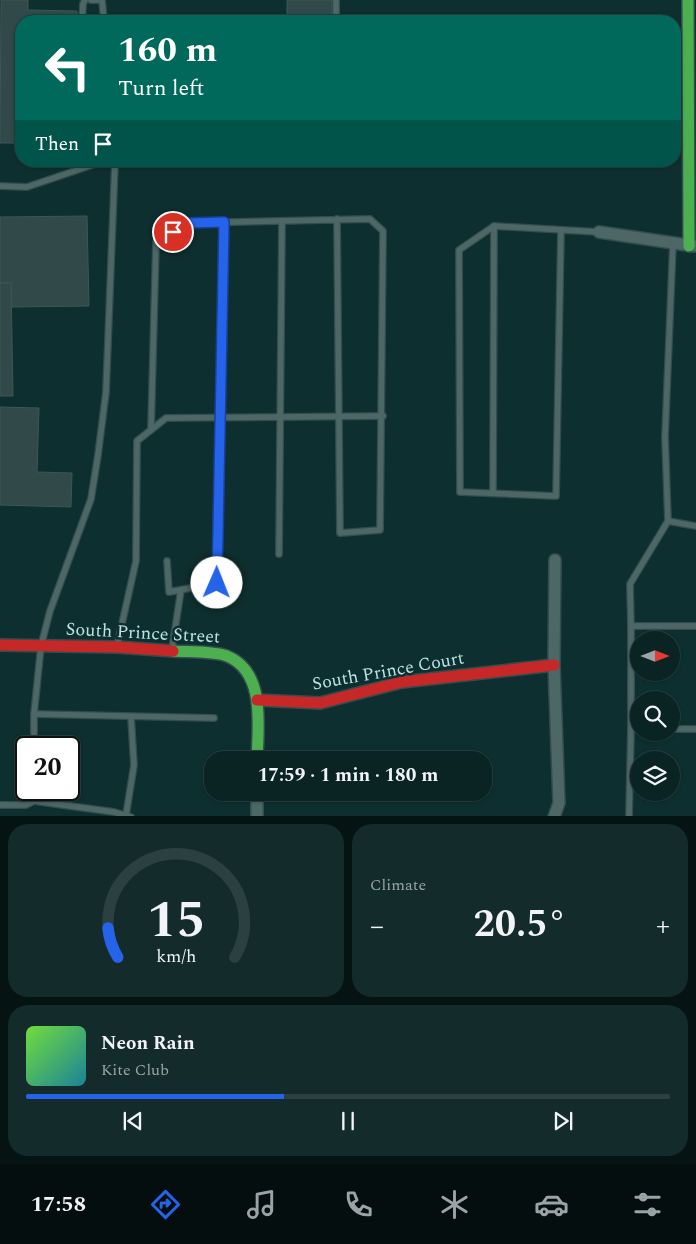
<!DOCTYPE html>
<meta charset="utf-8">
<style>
:root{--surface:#0a2323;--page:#132b2b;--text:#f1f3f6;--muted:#99a4a6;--line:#2a4041;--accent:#2563eb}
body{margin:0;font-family:Spectral,serif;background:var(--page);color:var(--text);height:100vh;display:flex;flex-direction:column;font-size:19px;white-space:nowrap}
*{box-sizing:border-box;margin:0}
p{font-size:16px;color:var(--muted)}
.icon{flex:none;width:28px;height:28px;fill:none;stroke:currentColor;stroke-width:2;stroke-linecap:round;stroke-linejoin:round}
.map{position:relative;height:816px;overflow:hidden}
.drawer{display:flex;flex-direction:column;gap:8px;padding:8px;background:#061313;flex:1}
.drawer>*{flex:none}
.guide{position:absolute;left:15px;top:15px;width:666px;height:152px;border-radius:20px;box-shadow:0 1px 4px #0004,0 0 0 1px var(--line);background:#00695c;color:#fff;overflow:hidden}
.needle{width:32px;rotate:90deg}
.tools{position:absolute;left:630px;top:631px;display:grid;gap:10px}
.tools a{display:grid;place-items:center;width:50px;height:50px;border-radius:50%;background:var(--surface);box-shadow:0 1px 4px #0004,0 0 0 1px var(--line);font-size:25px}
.speed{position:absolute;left:15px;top:736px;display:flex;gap:10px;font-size:25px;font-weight:700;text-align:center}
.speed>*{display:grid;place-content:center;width:65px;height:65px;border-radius:50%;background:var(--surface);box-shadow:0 1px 4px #0004,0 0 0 1px var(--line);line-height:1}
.speed .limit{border:2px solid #111;border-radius:8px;background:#fff;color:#111}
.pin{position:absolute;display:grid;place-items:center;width:42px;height:42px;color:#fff;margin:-21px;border:2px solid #fff;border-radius:50%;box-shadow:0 1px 5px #0007}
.me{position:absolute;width:55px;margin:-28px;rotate:1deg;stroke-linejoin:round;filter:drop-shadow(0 0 4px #0008)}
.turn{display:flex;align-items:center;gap:18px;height:105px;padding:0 20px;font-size:22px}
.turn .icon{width:65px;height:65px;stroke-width:2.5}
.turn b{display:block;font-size:35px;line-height:42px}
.then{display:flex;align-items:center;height:48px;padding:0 20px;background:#0003;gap:10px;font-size:19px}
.big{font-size:38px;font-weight:700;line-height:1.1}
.drawer .card{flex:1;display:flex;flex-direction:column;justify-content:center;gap:8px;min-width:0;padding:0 18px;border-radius:20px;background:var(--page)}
.drawer .dial{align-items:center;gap:0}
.dial svg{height:130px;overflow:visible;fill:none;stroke:var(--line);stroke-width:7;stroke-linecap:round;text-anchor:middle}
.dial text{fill:var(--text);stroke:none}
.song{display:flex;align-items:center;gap:15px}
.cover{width:60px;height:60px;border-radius:8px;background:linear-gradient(135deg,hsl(100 70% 55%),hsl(190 70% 35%))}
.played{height:5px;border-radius:2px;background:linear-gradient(90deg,var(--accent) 40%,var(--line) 40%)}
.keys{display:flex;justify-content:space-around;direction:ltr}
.heat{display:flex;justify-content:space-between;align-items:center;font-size:28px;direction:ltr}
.drawer .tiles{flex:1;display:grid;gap:8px;grid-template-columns:1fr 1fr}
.card:last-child{grid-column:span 2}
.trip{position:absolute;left:204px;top:751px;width:288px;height:50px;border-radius:20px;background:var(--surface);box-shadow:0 1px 4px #0004,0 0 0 1px var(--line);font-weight:700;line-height:50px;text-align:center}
.tab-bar{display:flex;height:80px;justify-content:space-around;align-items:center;background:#040e0e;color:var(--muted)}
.tab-bar .icon{width:35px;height:35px}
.tab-bar .active{color:var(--accent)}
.tab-bar b{font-size:22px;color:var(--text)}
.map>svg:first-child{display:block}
.building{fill:#314948;stroke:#3c5756}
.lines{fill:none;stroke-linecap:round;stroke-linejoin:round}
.lane-casing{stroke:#344c4c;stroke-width:8}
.street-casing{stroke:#344c4c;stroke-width:14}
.fast-casing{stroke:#344c4c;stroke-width:14}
.jam-casing{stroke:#344c4c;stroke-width:14}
.lane{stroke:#4d6767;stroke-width:5.5}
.street{stroke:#4d6767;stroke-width:11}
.fast{stroke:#4caf50;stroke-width:11}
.jam{stroke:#c62828;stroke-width:11}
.route-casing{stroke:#184099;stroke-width:12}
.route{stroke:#2563eb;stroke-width:9}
.labels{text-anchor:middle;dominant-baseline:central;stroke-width:5;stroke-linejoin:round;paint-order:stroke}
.street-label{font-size:18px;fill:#c0e1e1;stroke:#0b3031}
</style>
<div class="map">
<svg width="696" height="817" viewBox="0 0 696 817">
<rect width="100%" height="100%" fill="#0e2f2f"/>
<g class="building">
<polygon points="1,0 28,0 28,10 77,11 77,21 21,21 21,143 0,143"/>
<polygon points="287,0 332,0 332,21 284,21 287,18"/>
<rect x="368" y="161" width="188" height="3"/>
<polygon points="87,216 89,306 12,307 11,283 0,283 0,217"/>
<polygon points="0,283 11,283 13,396 0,396"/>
<polygon points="0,407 39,408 37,472 72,473 71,507 0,505"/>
</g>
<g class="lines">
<defs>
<g id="lane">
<polyline points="91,0 101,0"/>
<polyline points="102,0 104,21"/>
<polyline points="82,21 83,4 85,0"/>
<polyline points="336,21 336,0"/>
<polyline points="0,186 27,187 101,162 305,161"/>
<polyline points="561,230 556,496 460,492 459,250 494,226 599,232"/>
<polyline points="673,243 665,437 668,521 696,526"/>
<polyline points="151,430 156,242 190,223 370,219 383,231 380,530 340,533 337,219"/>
<polyline points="493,493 494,226"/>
<polyline points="668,521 630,584 631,626 696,626"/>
<polyline points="279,554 282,221"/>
<polyline points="167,561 169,592 217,583 224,222"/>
<polyline points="631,626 631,729"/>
<polyline points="117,646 136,561 137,441 166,418 383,416"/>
<polyline points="172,649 181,590"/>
<polyline points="34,714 214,718"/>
<polyline points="671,729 696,729"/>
<polyline points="34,748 34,714 41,646 50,611 91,499 98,455 106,392 115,162"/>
<polyline points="34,801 114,812 131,817"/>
<polyline points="0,805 26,805 34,801 34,790"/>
<polyline points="126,815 134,765 131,717"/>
<polyline points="629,817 631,729 639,729"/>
</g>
<g id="street">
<polyline points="599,232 694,246"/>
<polyline points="257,792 257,817"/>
<polyline points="554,817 559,803 554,665 555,560"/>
</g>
<g id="fast">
<polyline points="688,0 689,246"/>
<path d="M173,651C187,652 214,651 227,656C266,672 258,726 257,760"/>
</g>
<g id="jam">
<polyline points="0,645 117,647 173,651"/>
<polyline points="257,700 320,703 402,682 554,665"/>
</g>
</defs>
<use href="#lane" class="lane-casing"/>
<use href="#street" class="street-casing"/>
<use href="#fast" class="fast-casing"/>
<use href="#jam" class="jam-casing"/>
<use href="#lane" class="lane"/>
<use href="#street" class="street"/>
<use href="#fast" class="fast"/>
<use href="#jam" class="jam"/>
</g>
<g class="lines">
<defs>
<polyline id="route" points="173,232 190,223 224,222 217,583"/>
</defs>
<use href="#route" class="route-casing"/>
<use href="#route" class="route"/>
</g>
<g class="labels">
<g class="street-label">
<text transform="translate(143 633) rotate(3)">South Prince Street</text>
<text transform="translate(388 671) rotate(-10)">South Prince Court</text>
</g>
</g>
</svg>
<div class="tools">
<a><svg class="needle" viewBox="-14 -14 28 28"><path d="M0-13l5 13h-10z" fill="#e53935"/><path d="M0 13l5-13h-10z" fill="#99a4a6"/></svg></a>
<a><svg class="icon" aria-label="search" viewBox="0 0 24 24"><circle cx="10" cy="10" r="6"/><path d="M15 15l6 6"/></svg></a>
<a><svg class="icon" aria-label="layers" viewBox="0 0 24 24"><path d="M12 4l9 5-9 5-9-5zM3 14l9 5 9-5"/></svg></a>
</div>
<div class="speed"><div class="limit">20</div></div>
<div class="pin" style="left:173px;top:232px;background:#d93025"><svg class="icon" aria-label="arrive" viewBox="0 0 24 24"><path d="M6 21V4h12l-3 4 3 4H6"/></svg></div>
<svg class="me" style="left:217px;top:583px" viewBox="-20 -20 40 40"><circle r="19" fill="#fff"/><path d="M0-13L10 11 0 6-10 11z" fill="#2563eb"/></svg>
<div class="trip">17:59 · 1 min · 180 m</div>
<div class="guide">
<div class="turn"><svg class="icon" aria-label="left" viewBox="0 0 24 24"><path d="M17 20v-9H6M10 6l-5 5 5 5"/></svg><div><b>160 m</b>Turn left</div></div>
<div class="then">Then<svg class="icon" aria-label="arrive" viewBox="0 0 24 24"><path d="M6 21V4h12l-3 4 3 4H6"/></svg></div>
</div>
</div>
<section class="drawer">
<div class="tiles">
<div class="card dial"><svg viewBox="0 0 100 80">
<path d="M14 69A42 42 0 1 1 86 69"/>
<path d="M14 69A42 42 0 0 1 8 51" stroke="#2563eb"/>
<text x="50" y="56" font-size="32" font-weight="700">15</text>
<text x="50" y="72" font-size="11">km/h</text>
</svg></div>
<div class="card"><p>Climate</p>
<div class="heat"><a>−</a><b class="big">20.5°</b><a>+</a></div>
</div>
<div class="card">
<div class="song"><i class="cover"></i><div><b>Neon Rain</b><p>Kite Club</p></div></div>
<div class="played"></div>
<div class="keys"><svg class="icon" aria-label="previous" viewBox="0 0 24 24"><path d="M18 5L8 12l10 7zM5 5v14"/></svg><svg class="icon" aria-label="pause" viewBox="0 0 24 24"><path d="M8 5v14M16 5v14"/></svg><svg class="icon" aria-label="next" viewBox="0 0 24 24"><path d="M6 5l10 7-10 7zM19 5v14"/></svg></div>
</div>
</div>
</section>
<nav class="tab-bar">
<b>17:58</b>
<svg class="icon active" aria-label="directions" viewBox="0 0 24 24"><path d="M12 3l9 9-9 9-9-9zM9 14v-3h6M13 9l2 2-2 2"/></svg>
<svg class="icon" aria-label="music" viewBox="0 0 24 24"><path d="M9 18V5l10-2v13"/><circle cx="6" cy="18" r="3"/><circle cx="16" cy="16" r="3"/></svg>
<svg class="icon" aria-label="phone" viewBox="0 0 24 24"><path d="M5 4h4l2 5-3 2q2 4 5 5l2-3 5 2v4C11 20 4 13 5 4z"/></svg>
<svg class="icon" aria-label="climate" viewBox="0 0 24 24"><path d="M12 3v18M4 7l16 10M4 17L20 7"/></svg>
<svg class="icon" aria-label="car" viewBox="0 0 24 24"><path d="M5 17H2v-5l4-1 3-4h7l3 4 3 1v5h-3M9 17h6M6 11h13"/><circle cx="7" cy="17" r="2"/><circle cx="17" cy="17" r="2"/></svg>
<svg class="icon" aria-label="filters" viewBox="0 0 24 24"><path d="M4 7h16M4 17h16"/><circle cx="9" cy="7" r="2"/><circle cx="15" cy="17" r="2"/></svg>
</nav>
